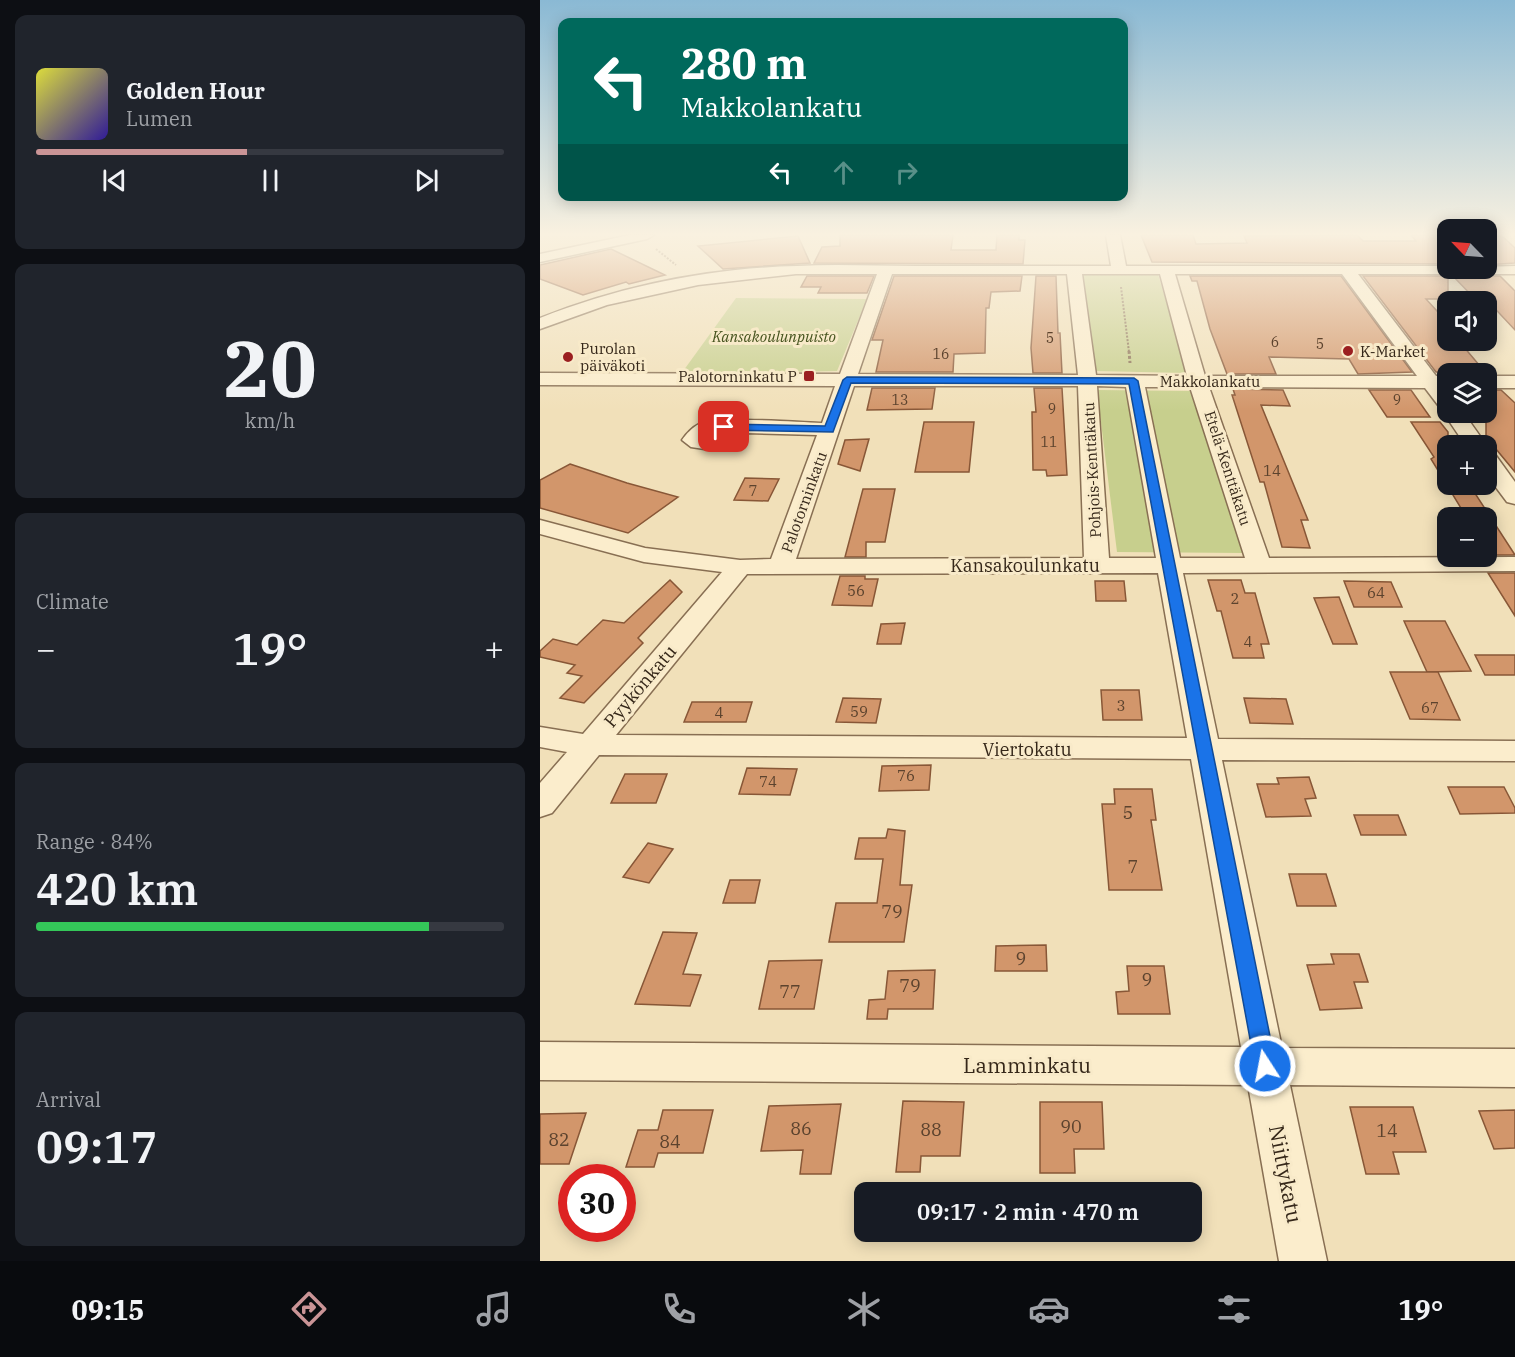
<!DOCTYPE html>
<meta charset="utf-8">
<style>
:root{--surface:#171b24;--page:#20242c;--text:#f1f3f6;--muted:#9ea1a6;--line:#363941;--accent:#ca9496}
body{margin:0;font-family:"IBM Plex Serif",serif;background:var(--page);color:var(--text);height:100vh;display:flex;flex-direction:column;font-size:22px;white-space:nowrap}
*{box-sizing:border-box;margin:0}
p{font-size:20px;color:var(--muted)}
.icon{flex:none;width:33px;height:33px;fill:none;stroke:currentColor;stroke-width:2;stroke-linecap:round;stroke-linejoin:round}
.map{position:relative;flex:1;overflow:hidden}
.sheet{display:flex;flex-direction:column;gap:15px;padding:15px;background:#0d0f14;width:540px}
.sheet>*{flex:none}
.top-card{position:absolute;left:18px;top:18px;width:570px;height:183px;border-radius:12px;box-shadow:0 3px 15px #0003;background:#00695c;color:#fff;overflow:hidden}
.needle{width:39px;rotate:295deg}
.buttons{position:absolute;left:897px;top:219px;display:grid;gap:12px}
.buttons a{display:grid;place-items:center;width:60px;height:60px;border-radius:12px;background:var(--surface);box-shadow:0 3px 15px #0003;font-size:30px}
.speed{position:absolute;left:18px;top:1164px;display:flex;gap:12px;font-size:30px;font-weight:700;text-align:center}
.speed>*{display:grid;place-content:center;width:78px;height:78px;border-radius:50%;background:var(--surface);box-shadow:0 3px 15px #0003;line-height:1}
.speed .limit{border:9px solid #d22;background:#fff;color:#111}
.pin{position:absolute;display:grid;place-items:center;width:51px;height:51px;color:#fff;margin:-26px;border-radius:12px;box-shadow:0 3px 9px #0006}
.me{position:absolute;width:66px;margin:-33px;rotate:349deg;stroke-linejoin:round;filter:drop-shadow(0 0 4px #0008)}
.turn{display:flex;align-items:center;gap:21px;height:126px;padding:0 24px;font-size:27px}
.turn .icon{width:78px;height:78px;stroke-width:2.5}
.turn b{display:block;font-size:42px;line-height:51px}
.lanes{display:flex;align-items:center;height:57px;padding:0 24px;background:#0003;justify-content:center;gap:30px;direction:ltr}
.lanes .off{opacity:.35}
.big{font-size:45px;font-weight:600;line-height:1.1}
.sheet .widget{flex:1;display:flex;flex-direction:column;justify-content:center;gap:9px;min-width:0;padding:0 21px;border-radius:12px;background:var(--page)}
.sheet .dial{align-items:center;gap:0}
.dial b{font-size:78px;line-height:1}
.song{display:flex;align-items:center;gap:18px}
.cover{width:72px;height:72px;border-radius:9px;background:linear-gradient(135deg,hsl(60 70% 55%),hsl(250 70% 35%))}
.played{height:6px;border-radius:3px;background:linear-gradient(90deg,var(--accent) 45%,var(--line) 45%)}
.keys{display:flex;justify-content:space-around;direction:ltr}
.heat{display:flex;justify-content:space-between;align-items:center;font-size:33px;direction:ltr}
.charge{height:9px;border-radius:4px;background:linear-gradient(90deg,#34c759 84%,var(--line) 0)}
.trip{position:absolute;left:314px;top:1182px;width:348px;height:60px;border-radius:12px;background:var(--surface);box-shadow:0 3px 15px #0003;font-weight:600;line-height:60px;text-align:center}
.dock{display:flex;height:96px;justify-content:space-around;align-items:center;background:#090b0e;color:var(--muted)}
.dock .icon{width:42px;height:42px}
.dock .on{color:var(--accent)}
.dock b{font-size:27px;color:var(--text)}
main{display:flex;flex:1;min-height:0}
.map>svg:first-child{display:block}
.green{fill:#c7cf8d}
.building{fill:#d2966b;stroke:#885737;stroke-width:1.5}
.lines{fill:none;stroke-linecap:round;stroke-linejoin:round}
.minor-casing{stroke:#886f53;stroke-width:3}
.path-far1{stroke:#886f53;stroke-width:2;stroke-dasharray:2 1.5;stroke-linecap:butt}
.path{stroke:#886f53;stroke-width:3;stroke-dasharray:3 2;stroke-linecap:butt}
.minor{fill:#fbedcc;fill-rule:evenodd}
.route{fill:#1a73e8;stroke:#114b97;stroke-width:1.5}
.poi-dot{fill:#9b1f20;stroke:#f8eac9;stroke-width:2}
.labels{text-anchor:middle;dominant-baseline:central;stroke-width:6;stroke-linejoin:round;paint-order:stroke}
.far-number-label{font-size:14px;fill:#5c432e}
.far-park-label{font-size:15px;font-style:italic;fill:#46531e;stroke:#f8eac9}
.far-poi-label{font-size:15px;fill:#352719;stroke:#f8eac9;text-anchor:start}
.far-street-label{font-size:15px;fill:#352719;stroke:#f8eac9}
.number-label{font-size:15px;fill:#5c432e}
.street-label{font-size:18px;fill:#352719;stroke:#f8eac9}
.near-number-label{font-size:18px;fill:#5c432e}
.near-street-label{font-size:21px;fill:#352719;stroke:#f8eac9}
</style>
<main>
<section class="sheet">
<div class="widget">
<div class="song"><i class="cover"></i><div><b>Golden Hour</b><p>Lumen</p></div></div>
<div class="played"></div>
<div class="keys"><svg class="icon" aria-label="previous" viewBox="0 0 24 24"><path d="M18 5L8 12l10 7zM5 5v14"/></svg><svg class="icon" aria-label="pause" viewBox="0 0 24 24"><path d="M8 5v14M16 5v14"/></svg><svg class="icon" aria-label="next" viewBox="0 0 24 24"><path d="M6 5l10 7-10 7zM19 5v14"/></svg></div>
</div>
<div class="widget dial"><b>20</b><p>km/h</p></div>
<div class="widget"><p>Climate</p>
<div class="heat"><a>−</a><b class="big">19°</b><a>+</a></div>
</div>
<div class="widget"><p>Range · 84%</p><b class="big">420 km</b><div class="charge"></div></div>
<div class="widget"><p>Arrival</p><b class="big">09:17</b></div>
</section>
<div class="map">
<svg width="975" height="1261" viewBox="0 0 975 1261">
<rect width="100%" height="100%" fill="#f1e0b9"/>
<g class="green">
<polygon points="550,271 605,271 618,274 647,373 555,371 541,274"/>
<polygon points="196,298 327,299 297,371 141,374"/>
<polygon points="557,390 653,391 705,553 577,552"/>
</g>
<g class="building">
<polygon points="300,235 413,235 411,250 456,250 457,235 479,235 479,240 485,240 483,264 274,263 282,247 300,246"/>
<polygon points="601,235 653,235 656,244 707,243 704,236 817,235 823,241 876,241 871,235 908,235 908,264 612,262"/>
<polygon points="258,236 270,263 183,269 158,246"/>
<polygon points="946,236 962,236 975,248 975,263 946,265"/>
<polygon points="71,249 125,275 89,284 86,282 43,295 0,279 0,265"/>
<polygon points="267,276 334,276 327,293 278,293 281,287 261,287"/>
<polygon points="354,276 482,276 480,291 451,292 449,308 446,308 445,353 414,354 413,372 336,372 343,340 332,340"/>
<polygon points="496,276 516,276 518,333 520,333 522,373 493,373 491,348"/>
<polygon points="650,276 801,276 872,372 818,374 809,359 729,357 736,374 687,374 670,329 657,281 652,281"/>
<polygon points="823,276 908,276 908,299 886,299 908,323 908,340 918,340 945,372 896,372"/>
<polygon points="913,276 960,276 975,291 975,330 945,298 934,298"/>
<polygon points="332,388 395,388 392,409 327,410"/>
<polygon points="494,388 522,388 527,475 507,476 506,470 493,470 492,412 496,412"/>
<polygon points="693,389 743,390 750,406 721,405 768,520 761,520 770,548 742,547 724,482 720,482 692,395 695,395"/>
<polygon points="829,390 871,390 890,417 847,417"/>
<polygon points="946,390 961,390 975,403 975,472 946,437"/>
<polygon points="384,422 434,422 429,472 375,472"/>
<polygon points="871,422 900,422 908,432 908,484 929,484 975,555 946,555 946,518 927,518 891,459 894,457"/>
<polygon points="329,439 320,471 298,464 305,440"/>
<polygon points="30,464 87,483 138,497 88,533 0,508 0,480"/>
<polygon points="205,478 239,479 228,501 194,500"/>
<polygon points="323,489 355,489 345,542 326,542 326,557 305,557"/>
<polygon points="948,573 975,573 975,616"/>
<polygon points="300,576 325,576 325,579 338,579 332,606 292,605"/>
<polygon points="130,580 142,592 98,638 103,643 44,703 20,698 42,676 27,673 35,665 0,657 0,651 13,639 37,645 63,620 84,623"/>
<polygon points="668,580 701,580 705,593 715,593 729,644 721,644 724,658 693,658 681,611 677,611"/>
<polygon points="555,581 584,581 586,601 556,601"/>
<polygon points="804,581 851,582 862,607 814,607"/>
<polygon points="799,597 817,644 793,644 774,598"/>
<polygon points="864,621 905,621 931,671 887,672"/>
<polygon points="365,623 361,644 337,644 341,624"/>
<polygon points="935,655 975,655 975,675 945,675"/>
<polygon points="850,672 898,672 920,720 870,719"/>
<polygon points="561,690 599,690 602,720 563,720"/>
<polygon points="303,698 341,699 336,723 296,722"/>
<polygon points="704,698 746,699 753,724 710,723"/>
<polygon points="152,702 212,702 206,722 144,722"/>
<polygon points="391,765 389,790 339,791 342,766"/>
<polygon points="207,768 257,769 250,795 199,794"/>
<polygon points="85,774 127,774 116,803 71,803"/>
<polygon points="769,777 776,798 765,799 771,816 726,817 717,784 739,784 737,778"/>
<polygon points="908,787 964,787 975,808 975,813 920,814"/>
<polygon points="574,789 612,789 616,820 611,820 622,890 569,890 562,804 575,804"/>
<polygon points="814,815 858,815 866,835 821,835"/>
<polygon points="348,829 365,831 360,885 372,885 364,942 289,942 296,903 337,903 343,859 315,859 319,838 346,838"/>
<polygon points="108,843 133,849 109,883 83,877"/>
<polygon points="749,874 786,874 796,906 757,906"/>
<polygon points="190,880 220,880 215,903 183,903"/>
<polygon points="123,932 157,933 143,974 161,975 150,1006 95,1004"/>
<polygon points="506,945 507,971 455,971 456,946"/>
<polygon points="791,954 819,954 828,982 814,982 822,1008 780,1010 767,965 794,964"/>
<polygon points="282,960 274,1009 219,1009 229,961"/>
<polygon points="587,966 624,966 630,1014 578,1014 576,992 589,991"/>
<polygon points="395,970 393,1009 348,1009 347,1019 327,1019 329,1000 345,999 348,971"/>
<polygon points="363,1101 424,1102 420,1156 381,1156 380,1172 356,1172"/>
<polygon points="500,1102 562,1102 564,1149 534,1149 535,1173 500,1173"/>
<polygon points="301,1104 291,1174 260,1174 263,1150 221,1151 229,1106"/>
<polygon points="810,1107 873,1107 886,1152 853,1152 859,1174 826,1174"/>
<polygon points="123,1110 173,1110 163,1153 118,1153 114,1167 86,1167 98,1130 118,1130"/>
<polygon points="975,1110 975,1148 954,1149 939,1111"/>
<polygon points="46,1113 29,1164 0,1164 0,1114"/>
</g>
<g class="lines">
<defs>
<g id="minor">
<polygon points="90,235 114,235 107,239 0,262 0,254"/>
<path d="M566,235H580L586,266H908V268L975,266V274H818L896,376H908V388H905L908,391V412H923L947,446L946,447V446H926L903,412L905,410L901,409L885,388L669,387L729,558L975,557V571L643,573L678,739L975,741V761L682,760L742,1048L975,1049V1087L750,1085L787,1261H739L708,1085L0,1080V1042L701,1047L651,759L59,755L12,813L0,817V783L27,752L0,747V727L43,734L182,572L104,562L0,534V520L105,548L200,560L231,559L277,435L206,433L190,445L171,450L151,447L142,440C146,434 153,427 159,424C179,416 256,422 282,423L295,386L0,385V373L300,374L337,274H256L158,285L67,305L0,329V318C81,286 170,268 257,266C297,264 336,266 376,266C441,266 506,266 571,266ZM352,274H527L538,375L318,374ZM542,274H620L647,376L556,375ZM635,274H802L877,376H665ZM314,386H538L544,558L256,559ZM557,386L586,387L616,558H569ZM605,387H650L705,558H640ZM171,434H180L167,437ZM618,573L647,738L76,735L207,574Z"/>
<rect x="946" y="376" width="29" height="12"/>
<polygon points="946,452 954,453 975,482 975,504 967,502 946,474"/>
</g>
</defs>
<use href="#minor" class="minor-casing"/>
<g class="path-far1">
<polyline points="116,249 136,265"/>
<polyline points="581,287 589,352"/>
</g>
<polyline class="path" points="589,351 590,363"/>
<use href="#minor" class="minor"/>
</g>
<linearGradient id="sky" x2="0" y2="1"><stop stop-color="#8ab9d4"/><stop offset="0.57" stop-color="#f9f1e0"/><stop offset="1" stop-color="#f9f1e0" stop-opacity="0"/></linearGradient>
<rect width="975" height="411" fill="url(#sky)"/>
<polygon class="route" points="307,377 594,378 598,381 736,1066 733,1073 725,1076 718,1073 715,1066 589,384 311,383 293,432 184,430 179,427 184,424 285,426 303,380"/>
<g class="poi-dot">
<circle cx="808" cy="351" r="6"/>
<circle cx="28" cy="357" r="6"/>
<rect x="263" y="370" width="12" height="12" rx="3"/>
</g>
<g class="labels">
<g class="far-number-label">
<text x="510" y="338">5</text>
<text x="735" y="342">6</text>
<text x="780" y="344">5</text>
<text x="401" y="354">16</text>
<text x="360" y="400">13</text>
<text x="857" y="400">9</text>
<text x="512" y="409">9</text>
<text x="509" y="442">11</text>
</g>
<g class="far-park-label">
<text x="234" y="336">Kansakoulunpuisto</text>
</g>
<g class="far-poi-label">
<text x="40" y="348">Purolan<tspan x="40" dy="17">päiväkoti</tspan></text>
<text x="820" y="351">K-Market</text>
<text x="257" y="376" text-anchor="end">Palotorninkatu P</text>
</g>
<g class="far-street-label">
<text x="670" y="381">Makkolankatu</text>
<text transform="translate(688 468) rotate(72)">Etelä-Kenttäkatu</text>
<text transform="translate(552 470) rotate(-93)">Pohjois-Kenttäkatu</text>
<text transform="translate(264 502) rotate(-70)">Palotorninkatu</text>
</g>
<g class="number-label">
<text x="732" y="470">14</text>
<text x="213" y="490">7</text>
<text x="316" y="590">56</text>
<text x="836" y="592">64</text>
<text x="695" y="598">2</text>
<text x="708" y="641">4</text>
<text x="581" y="705">3</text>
<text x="890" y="707">67</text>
<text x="319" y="711">59</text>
<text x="179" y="712">4</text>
<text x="366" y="775">76</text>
<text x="228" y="781">74</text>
</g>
<g class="street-label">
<text x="485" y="565">Kansakoulunkatu</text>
<text transform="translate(100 686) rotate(-50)">Pyykönkatu</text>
<text x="487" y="749">Viertokatu</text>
</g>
<g class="near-number-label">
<text x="588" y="812">5</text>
<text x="593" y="866">7</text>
<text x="352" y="911">79</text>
<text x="481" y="958">9</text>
<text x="607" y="979">9</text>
<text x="370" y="985">79</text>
<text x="250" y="991">77</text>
<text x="531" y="1126">90</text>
<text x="261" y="1128">86</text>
<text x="391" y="1129">88</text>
<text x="847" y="1130">14</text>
<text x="19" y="1139">82</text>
<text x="130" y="1141">84</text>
</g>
<g class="near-street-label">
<text x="487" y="1065">Lamminkatu</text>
<text transform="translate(746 1174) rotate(79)">Niittykatu</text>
</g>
</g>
</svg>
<div class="buttons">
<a><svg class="needle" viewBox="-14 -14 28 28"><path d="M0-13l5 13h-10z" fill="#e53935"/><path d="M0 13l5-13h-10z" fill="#9ea1a6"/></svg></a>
<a><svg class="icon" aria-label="sound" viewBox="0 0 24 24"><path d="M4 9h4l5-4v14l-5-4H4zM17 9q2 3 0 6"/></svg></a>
<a><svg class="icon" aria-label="layers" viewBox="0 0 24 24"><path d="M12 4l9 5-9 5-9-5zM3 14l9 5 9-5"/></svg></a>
<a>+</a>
<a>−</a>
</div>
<div class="speed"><div class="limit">30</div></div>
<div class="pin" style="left:184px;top:427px;background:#d93025"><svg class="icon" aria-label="arrive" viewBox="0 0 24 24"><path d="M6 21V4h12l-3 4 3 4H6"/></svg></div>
<svg class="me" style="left:725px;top:1066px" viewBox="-20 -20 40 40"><circle r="17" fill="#1a73e8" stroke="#fff" stroke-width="3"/><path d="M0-11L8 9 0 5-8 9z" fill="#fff"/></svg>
<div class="trip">09:17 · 2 min · 470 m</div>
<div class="top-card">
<div class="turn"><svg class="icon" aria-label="left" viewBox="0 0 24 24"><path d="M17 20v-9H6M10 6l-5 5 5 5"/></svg><div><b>280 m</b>Makkolankatu</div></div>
<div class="lanes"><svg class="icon" aria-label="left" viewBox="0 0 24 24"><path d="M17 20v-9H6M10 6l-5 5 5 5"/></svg><svg class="icon off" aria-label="ahead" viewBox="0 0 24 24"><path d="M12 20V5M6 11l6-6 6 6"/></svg><svg class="icon off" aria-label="right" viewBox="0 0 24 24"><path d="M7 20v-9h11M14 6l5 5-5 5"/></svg></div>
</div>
</div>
</main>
<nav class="dock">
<b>09:15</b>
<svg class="icon on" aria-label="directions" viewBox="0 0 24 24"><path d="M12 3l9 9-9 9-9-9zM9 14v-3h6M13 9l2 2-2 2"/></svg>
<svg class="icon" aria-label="music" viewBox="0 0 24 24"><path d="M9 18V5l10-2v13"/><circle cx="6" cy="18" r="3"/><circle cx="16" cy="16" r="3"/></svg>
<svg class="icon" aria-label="phone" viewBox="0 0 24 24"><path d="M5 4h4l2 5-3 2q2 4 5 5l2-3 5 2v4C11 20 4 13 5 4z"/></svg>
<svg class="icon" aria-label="climate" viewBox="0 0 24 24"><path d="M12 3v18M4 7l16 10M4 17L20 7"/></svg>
<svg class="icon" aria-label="car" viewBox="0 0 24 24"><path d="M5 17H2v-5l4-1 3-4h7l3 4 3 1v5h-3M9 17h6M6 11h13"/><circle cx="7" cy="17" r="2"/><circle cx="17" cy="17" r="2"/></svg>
<svg class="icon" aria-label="filters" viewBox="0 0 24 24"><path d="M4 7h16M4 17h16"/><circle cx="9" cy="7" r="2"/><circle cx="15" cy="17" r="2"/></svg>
<b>19°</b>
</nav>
